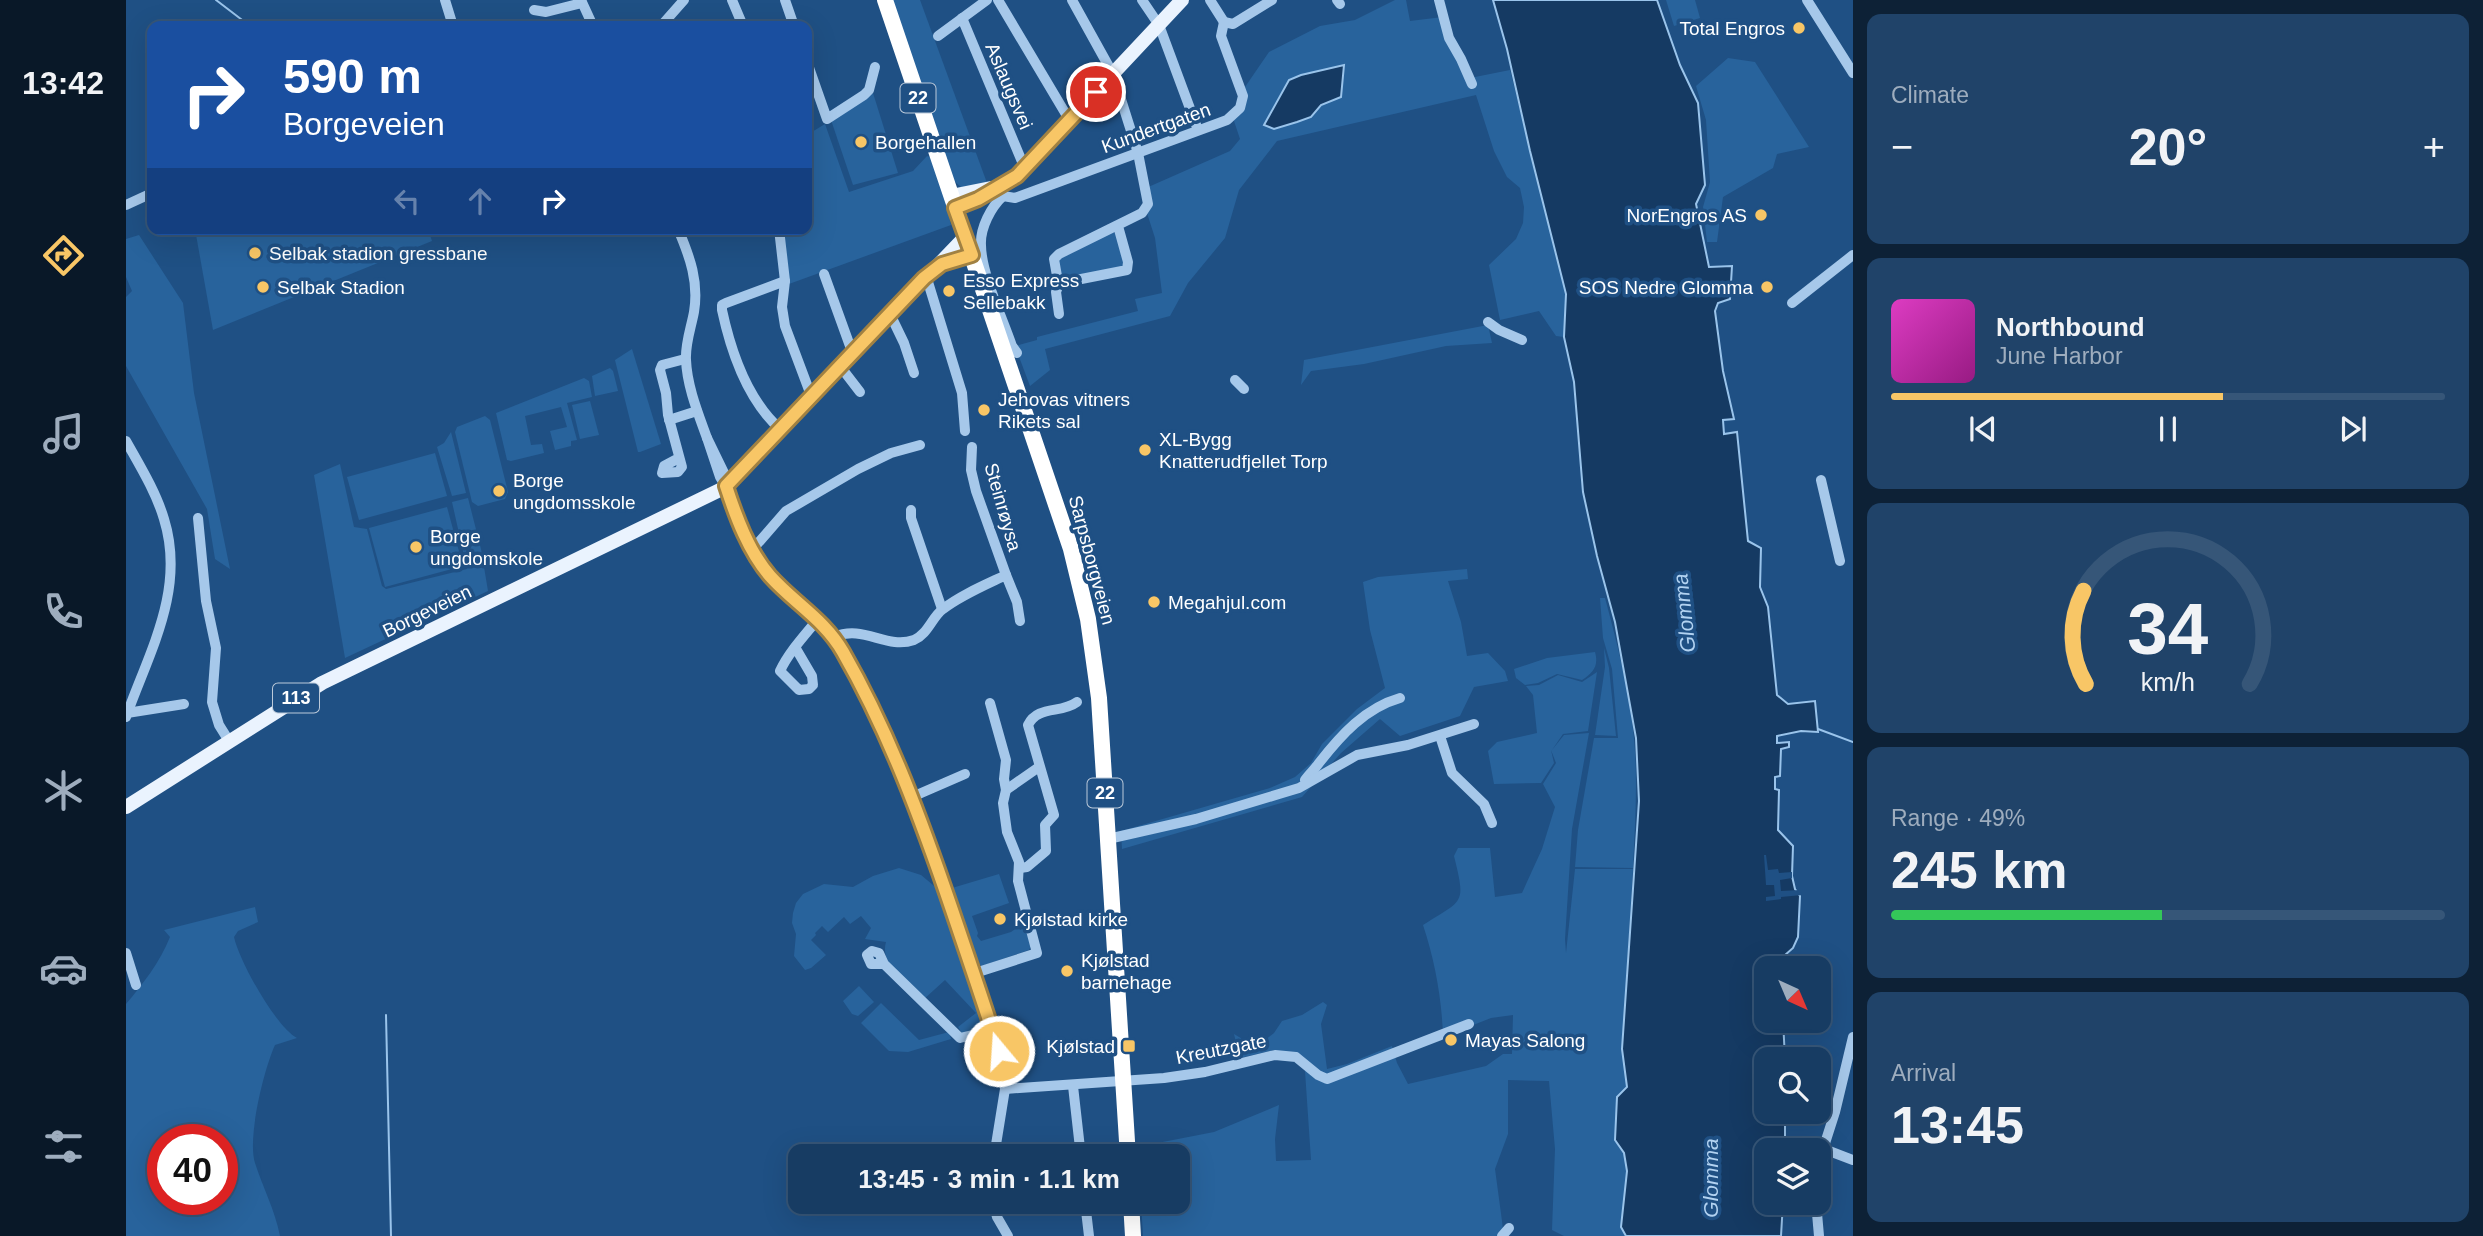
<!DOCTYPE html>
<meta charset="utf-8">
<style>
:root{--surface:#173c63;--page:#204369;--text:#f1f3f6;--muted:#9eadbe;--line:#365678;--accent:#f8c666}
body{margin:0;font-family:Helvetica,sans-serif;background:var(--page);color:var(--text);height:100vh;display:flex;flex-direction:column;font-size:26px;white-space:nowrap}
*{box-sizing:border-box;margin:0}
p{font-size:23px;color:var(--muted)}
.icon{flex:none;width:38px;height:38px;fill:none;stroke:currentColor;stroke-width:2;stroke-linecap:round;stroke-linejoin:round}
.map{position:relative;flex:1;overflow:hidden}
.drawer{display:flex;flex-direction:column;gap:14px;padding:14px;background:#0d2136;width:630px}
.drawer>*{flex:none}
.top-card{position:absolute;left:21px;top:21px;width:665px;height:214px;border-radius:14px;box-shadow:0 7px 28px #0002,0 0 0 2px var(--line);background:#1a4fa0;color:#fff;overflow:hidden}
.needle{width:46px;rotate:136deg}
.controls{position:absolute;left:1628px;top:956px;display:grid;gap:14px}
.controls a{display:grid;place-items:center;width:77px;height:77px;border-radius:14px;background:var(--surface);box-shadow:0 7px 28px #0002,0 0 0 2px var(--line);font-size:35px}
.speed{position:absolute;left:21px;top:1124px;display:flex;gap:14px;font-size:35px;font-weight:700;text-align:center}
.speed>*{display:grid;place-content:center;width:91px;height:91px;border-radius:50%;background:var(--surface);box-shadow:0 7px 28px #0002,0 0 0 2px var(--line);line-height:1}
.speed .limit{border:10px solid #d22;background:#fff;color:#111}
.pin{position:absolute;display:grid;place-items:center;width:60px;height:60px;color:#fff;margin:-30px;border:4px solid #fff;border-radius:50%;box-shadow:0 2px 7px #0007}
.me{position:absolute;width:77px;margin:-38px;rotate:342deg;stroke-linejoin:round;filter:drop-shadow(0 0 5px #0008)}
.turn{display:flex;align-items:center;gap:24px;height:147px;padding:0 21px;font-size:32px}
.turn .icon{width:91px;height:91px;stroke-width:2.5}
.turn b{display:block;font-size:49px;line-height:60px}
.lanes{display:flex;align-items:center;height:66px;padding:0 21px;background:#0003;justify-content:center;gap:35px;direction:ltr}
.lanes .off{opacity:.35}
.big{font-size:52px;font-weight:700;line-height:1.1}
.drawer .card{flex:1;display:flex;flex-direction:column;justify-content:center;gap:10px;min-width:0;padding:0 24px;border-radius:14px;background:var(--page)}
.drawer .dial{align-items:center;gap:0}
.dial svg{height:182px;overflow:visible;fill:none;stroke:var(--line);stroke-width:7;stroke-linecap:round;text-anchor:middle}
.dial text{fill:var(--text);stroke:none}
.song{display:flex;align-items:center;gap:21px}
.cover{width:84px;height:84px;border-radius:10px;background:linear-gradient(135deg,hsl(310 70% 55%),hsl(310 70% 35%))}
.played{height:7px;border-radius:4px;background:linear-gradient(90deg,var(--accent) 60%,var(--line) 60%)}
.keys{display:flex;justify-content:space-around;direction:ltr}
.heat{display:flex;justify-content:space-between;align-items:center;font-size:38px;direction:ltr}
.charge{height:10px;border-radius:5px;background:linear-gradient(90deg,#34c759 49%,var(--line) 0)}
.trip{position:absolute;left:662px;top:1144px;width:402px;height:70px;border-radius:14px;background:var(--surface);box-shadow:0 7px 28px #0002,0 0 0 2px var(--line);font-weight:700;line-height:70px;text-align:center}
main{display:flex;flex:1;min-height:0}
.dock{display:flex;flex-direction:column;width:126px;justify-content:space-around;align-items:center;background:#091828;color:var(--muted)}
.dock .icon{width:49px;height:49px}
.dock .active{color:var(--accent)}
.dock b{font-size:32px;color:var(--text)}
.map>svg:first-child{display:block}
.green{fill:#28639c;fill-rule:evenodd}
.water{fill:#153a63;stroke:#9ac4eb;stroke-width:2}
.pier{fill:#1f5084}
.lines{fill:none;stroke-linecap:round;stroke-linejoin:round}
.stream{stroke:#9ac4eb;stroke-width:2}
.minor{stroke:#a6c8ea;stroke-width:10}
.major{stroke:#eaf3fe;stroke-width:14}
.highway{stroke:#fff;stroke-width:16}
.route-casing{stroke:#a18142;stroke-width:18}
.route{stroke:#f8c666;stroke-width:12}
.poi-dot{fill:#f8c666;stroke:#1f5084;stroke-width:2.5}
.labels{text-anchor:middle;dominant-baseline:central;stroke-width:7;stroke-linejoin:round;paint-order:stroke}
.shield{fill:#1f5084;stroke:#bccada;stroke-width:2}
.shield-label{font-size:18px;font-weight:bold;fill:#fff}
.poi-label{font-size:19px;fill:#fff;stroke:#1f5084;text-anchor:start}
.street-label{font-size:19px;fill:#fff;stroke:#1f5084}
.water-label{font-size:21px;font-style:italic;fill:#b2d2f1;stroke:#1f5084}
</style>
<main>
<nav class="dock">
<b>13:42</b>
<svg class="icon active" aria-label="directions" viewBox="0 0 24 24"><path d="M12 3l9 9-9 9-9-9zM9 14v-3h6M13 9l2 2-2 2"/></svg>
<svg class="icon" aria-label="music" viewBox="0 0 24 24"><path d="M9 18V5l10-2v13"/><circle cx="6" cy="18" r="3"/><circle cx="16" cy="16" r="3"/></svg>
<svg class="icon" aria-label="phone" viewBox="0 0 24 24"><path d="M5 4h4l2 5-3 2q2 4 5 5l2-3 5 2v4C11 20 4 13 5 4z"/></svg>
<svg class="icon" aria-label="climate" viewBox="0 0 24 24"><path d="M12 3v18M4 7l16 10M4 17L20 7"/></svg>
<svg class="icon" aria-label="car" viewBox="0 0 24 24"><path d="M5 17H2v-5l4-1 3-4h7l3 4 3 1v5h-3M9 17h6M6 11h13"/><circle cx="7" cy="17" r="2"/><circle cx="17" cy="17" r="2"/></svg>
<svg class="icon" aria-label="filters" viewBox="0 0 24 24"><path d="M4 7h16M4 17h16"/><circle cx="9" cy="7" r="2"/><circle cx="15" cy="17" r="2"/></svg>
</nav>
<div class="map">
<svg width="1727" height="1236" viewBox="0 0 1727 1236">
<rect width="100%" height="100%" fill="#1f5084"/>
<g class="green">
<polygon points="764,0 794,0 861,183 836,188 825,178"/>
<path d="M1269,0H1280L1284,21L1317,17L1344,78L1384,70L1440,294L1438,337L1430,336L1413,311L1374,320L1363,265L1390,239L1397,223L1398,207L1394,188L1381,177L1368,151L1350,95L1151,141L1113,190L1099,238L1062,283L1044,316L919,349L924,370L904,386L889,346L911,340V337L1012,311L1009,299L1036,293L1029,238L1020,210V188L1104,151L1114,139L1107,118L1119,87L1143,52L1194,26L1229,20ZM1163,80L1215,97L1195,105L1185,116L1148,128L1139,124Z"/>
<polygon points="1540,0 1569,0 1574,18 1548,26"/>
<polygon points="1602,58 1629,62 1683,147 1651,154 1647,168 1597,197 1591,242 1581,242 1577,207 1584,182 1580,120 1570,86"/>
<polygon points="747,93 772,173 727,185 705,120"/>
<polygon points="699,124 723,192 787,171 801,156 809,159 825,225 663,284 656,229 681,229 681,135"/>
<polygon points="69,229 302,229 306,241 87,330"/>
<path d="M987,232L992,235L999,262L995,269L941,279C930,274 932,268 934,257Z"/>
<polygon points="13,235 57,303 68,393 104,569 89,559 81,509 0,366 0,297 6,291 0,277 0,239"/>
<polygon points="1362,325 1366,343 1320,346 1238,364 1185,371 1175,385 1178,360"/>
<polygon points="506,349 535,444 514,452 512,452 489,360"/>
<polygon points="484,368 487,371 492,391 469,396 466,376"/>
<polygon points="458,378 463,381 466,397 441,403 451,440 445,441 445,446 429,450 424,431 441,427 435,407 399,416 405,445 416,444 418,453 385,461 381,460 370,413"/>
<polygon points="464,401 473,435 454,439 446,405"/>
<polygon points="359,416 364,420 382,492 379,499 352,506 346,502 329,432 331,427"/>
<polygon points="325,432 340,493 326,496 311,447 318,443"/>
<polygon points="309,453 321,496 233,520 221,477"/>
<polygon points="214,464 228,527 241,529 256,586 260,589 341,569 326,502 342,498 355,549 362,591 219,658 188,475"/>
<polygon points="321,507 337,566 259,587 243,528"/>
<polygon points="1341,569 1342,579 1322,581 1335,622 1341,656 1362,653 1379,671 1382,681 1348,687 1334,716 1274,736 1254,719 1215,753 1176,797 996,849 995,831 1144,788 1169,777 1185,763 1196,744 1231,709 1259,688 1244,630 1237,582 1252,577"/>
<path d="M1474,598H1479C1491,643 1504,692 1508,739C1512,782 1509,825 1507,868L1449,867L1452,830L1468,738H1492L1486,669L1477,638Z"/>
<polygon points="1478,648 1483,668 1490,736 1469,735 1479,667"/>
<path d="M1469,652C1473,666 1467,673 1456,680L1431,674L1412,683L1399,685L1390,678L1388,669L1421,658Z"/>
<path d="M1471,672L1462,731L1437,734L1426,750L1438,735L1463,733L1446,829L1439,939L1440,953L1449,869H1507L1496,1049L1501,1087L1491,1097L1489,1140L1498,1153L1501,1171L1495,1227L1500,1236H1438L1426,1230L1429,1149L1423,1081L1382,1080V1134L1369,1169L1376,1221L1377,1230L1373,1236H1017L1015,1202H1052V1157H1012L1011,1147L1088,1132L1153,1105L1149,1139L1150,1161L1185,1160L1179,1071L1183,1067L1148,1050L1114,1058L1108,1034L1118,1040L1138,1041L1148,1033L1156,1021L1176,1015L1197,1002L1201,1005L1195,1024L1201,1069L1221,1064L1266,1046L1271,1063L1282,1084L1360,1066L1377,1054H1386L1387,1015L1365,1018L1317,1037C1316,1000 1309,961 1297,925C1338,899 1340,905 1328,856L1332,848H1364L1369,897L1396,893L1416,849L1429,807L1417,784L1430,763L1425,750L1428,763L1415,783L1368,784L1362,751L1371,742L1411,733L1407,695L1400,686L1413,685L1432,675L1456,682Z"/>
<path d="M773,868L795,875L819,895L844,978L862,1027L837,1035L832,1027L850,1013L819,980L798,999C783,985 753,965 760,942L739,939L745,928L735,916L724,924L718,917L702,932L696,926L689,933L690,935L685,940L700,955L685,968L679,970L668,956L670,934L666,923L667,913L670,903L677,894L698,884L727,887L747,876Z"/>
<polygon points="873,874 883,903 846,916 852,933 851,936 855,941 885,932 892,927 894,930 901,927 905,946 903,950 856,966 850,964 824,891 826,888"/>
<path d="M129,907L132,922L112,931L108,937C113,961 150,1027 171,1038L149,1045C138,1069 121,1138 129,1163C137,1188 149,1210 154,1236H0V1004C17,984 34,962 44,937L38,930ZM37,1139H96V1199H37Z"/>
<polygon points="733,986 748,1002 732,1016 726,1014 717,1001"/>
<polygon points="755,1003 793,1040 823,1032 825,1039 782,1052 763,1051 735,1023"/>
</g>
<g class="water">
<polygon points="1367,0 1531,0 1554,65 1572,103 1579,185 1570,204 1583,267 1606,266 1604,299 1592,303 1589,311 1597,371 1608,419 1597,420 1598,434 1611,432 1622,541 1635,548 1634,587 1642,607 1651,695 1662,704 1689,701 1692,732 1675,731 1651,736 1651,743 1663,742 1663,747 1655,749 1654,776 1649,777 1649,789 1653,790 1652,830 1667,846 1666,876 1669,889 1674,896 1672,937 1667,948 1658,956 1658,968 1640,968 1640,1020 1657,1020 1659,1059 1640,1059 1640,1111 1659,1111 1659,1150 1640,1150 1640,1202 1657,1202 1655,1236 1500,1236 1495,1227 1501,1171 1498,1153 1489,1140 1491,1097 1501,1087 1496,1049 1513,801 1510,738 1489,622 1471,556 1457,492 1448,382 1438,337 1440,294 1404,151 1381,49"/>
<polygon points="1218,65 1215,97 1195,105 1185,117 1171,122 1148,129 1138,125 1163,80 1175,75"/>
</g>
<polygon class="pier" points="1638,855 1640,855 1642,870 1652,869 1653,873 1666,872 1666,878 1654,880 1655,891 1674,890 1676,895 1655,897 1655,899 1640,901 1640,897 1649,896 1648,885 1640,885"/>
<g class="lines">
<g class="stream">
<polyline points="90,0 124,26"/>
<polyline points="1692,729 1727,742"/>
<polyline points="260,1015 265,1236"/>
</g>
<g class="minor">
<polyline points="319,0 327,26"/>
<polyline points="455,0 467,26"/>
<polyline points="606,0 617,26"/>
<polyline points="659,0 668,26"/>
<polyline points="872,0 944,121"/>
<polyline points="946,0 987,74 1012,153 1022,204 1016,213 933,254 928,259 931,276 934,281 940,282 1001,270 1002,262 992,226"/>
<polyline points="1016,0 1033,25 1072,130"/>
<polyline points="1084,0 1098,22"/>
<polyline points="1211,0 1214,4"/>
<polyline points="1313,0 1323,38 1335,59 1346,84"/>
<polyline points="1681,0 1727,73"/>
<polyline points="408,10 420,12 456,3"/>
<polyline points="836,18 897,164 900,167"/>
<polyline points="1098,22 1107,24 1146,0"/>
<polyline points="535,26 558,0"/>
<polyline points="812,36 861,0"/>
<polyline points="681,62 701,119 738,95 743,90 749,67"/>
<polyline points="874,187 877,196 889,198 1101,120 1114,108 1117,96 1095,36 1098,22"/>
<path d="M877,196C865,207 854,228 855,245C855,273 877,319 886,346L891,353"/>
<polyline points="0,205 26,193"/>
<path d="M552,229C564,257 573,282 568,312C565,328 559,344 560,360C561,386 572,413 581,438"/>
<polyline points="653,229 659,281 656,307 659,326 683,390 687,394"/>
<polyline points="698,274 724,346 728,351"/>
<polyline points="798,278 802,282 836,393 839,431"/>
<polyline points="1666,303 1727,255"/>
<polyline points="764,314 778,343 788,373"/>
<polyline points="933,314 930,292 934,281"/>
<polyline points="1362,322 1373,330 1396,340"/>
<polyline points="714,366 734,392"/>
<polyline points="1109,380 1118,389"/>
<polyline points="543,420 571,411"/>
<path d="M655,430C621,400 605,352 596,310V305L600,303L659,281"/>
<path d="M0,441C14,466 30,492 38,519C60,590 23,652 0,717"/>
<polyline points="846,447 845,470 850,491 880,575"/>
<polyline points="553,458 538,466 536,473 552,472 556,467 542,415 540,393 534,370 536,365 559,359"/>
<polyline points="1695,480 1714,561"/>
<polyline points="600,487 594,477 581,438 598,473 604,500 626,550 644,576 708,637 740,694 786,797 849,973 873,1051 879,1089 868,1157"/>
<polyline points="785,510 785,518 816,609"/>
<polyline points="72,518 80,601 90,648 86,702 93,725 103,741"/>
<polyline points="626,550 660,511 732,469 765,453 794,445"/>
<path d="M708,637C738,624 760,650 788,640C802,634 806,617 817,609C835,595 859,585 880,575L891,602L894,621"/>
<path d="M669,647L686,676L687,685L683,689L673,690L654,671C663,652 678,636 692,619"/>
<polyline points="864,703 880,760 878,779 880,790"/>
<polyline points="1,713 58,704"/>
<polyline points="1314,736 1326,773 1358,804 1366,823"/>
<path d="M1179,780C1183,774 1189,769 1193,763C1215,735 1239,708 1274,698"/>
<polyline points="786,797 839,774"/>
<polyline points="982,839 1070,819 1153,794 1173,788 1231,755 1282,745 1348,724"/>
<path d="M894,868L901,867L920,851L919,825L928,815L902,725C912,705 935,714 951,702"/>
<polyline points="0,953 10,985"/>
<polyline points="758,964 745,964 741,955 746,951 753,953 758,964 834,1038 867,1030"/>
<polyline points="849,973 911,953 892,881 893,862 881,832 877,803 880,790 913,767"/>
<polyline points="947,1086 955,1157"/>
<polyline points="879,1089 1038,1078 1079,1072 1149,1055 1170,1057 1192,1075 1201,1079 1343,1024"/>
<polyline points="1698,1149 1727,1160"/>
<polyline points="1692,1165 1709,1112 1727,1037"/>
<polyline points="867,1202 871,1217 882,1236"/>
<polyline points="959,1202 963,1236"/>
<polyline points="1690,1202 1693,1236"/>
<polyline points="1376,1236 1383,1228"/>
</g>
<g class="major">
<polyline points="825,196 865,188"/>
<polyline points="829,208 852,199 891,176 1056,0"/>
<polyline points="0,807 196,683 600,487 839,237"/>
</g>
<g class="highway">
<polyline points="759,0 945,549 962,619 973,698 1002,1157"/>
<polyline points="1005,1202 1007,1236"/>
</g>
</g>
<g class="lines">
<defs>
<path id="route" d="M873,1051C858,1004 842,957 826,910C796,822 764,734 717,652C699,620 668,603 644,576C623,552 610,517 600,486L798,278L816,264L846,255L829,208L852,199L891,176L970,92"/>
</defs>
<use href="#route" class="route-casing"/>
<use href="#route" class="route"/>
</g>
<g class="poi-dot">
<circle cx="1673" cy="28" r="7"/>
<circle cx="735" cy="142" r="7"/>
<circle cx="1635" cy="215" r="7"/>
<circle cx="129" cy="253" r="7"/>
<circle cx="137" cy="287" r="7"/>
<circle cx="1641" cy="287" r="7"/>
<circle cx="823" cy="291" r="7"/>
<circle cx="858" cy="410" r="7"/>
<circle cx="1019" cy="450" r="7"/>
<circle cx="373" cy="491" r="7"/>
<circle cx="290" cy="547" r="7"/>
<circle cx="1028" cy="602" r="7"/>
<circle cx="874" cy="919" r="7"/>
<circle cx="941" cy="971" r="7"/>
<circle cx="1325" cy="1040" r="7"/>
<rect x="996" y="1039" width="14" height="14" rx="3.5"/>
</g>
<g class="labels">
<g class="shield">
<rect x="774.5" y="83.5" width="35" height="29" rx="5"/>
<rect x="147" y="683.5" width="46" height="29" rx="5"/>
<rect x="961.5" y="778.5" width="35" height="29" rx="5"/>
</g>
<g class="shield-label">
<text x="792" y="98">22</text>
<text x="170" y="698">113</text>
<text x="979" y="793">22</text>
</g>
<g class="poi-label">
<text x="1659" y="28" text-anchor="end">Total Engros</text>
<text x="749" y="142">Borgehallen</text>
<text x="1621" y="215" text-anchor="end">NorEngros AS</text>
<text x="143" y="253">Selbak stadion gressbane</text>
<text x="837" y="280">Esso Express<tspan x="837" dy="22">Sellebakk</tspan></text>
<text x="151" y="287">Selbak Stadion</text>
<text x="1627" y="287" text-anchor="end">SOS Nedre Glomma</text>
<text x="872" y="399">Jehovas vitners<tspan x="872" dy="22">Rikets sal</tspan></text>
<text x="1033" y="439">XL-Bygg<tspan x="1033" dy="22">Knatterudfjellet Torp</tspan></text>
<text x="387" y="480">Borge<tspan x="387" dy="22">ungdomsskole</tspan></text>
<text x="304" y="536">Borge<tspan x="304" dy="22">ungdomskole</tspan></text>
<text x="1042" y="602">Megahjul.com</text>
<text x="888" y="919">Kjølstad kirke</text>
<text x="955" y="960">Kjølstad<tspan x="955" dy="22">barnehage</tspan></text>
<text x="1339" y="1040">Mayas Salong</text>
<text x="989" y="1046" text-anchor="end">Kjølstad</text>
</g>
<g class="street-label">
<text transform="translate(883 86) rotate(67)">Aslaugsvei</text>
<text transform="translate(1030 128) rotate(-20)">Kundertgaten</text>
<text transform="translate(877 507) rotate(74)">Steinrøysa</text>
<text transform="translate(966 560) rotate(75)">Sarpsborgveien</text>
<text transform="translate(301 611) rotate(-26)">Borgeveien</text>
<text transform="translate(1095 1049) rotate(-11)">Kreutzgate</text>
</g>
<g class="water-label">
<text transform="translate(1558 613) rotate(-96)">Glomma</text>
<text transform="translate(1584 1178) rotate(-90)">Glomma</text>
</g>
</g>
</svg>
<div class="controls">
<a><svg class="needle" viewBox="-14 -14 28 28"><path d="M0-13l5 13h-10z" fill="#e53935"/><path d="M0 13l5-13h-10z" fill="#9eadbe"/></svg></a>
<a><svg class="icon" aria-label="search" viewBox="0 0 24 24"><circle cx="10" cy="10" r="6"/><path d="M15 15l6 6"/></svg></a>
<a><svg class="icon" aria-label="layers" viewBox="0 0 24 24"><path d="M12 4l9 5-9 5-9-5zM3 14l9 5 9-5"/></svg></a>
</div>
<div class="speed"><div class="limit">40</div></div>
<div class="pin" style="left:970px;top:92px;background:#d93025"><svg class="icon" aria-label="arrive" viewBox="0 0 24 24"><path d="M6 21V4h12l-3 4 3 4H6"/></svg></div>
<svg class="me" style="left:873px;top:1051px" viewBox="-20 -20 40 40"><circle r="17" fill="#f8c666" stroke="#fff" stroke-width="3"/><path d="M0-11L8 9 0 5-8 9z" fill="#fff"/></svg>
<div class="trip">13:45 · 3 min · 1.1 km</div>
<div class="top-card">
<div class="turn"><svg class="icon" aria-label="right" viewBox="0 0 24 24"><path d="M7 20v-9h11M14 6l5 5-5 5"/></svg><div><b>590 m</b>Borgeveien</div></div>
<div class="lanes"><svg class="icon off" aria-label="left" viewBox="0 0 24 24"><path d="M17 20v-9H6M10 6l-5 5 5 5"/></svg><svg class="icon off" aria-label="ahead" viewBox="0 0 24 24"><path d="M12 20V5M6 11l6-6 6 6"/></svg><svg class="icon" aria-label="right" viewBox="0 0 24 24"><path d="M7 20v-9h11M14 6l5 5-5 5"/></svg></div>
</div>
</div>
<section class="drawer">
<div class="card"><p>Climate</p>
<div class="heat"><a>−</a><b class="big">20°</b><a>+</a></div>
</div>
<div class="card">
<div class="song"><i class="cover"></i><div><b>Northbound</b><p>June Harbor</p></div></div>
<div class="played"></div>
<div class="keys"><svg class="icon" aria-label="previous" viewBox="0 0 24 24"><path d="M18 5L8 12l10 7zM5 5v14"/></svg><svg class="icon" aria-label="pause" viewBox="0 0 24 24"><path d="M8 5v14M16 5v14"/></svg><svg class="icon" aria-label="next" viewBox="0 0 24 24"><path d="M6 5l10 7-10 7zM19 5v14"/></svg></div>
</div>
<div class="card dial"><svg viewBox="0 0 100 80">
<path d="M14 69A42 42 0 1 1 86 69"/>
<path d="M14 69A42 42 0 0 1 13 28" stroke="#f8c666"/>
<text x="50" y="56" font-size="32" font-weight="700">34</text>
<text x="50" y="72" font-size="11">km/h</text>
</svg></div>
<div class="card"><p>Range · 49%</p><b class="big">245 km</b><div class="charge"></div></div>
<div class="card"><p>Arrival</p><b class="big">13:45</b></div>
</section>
</main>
